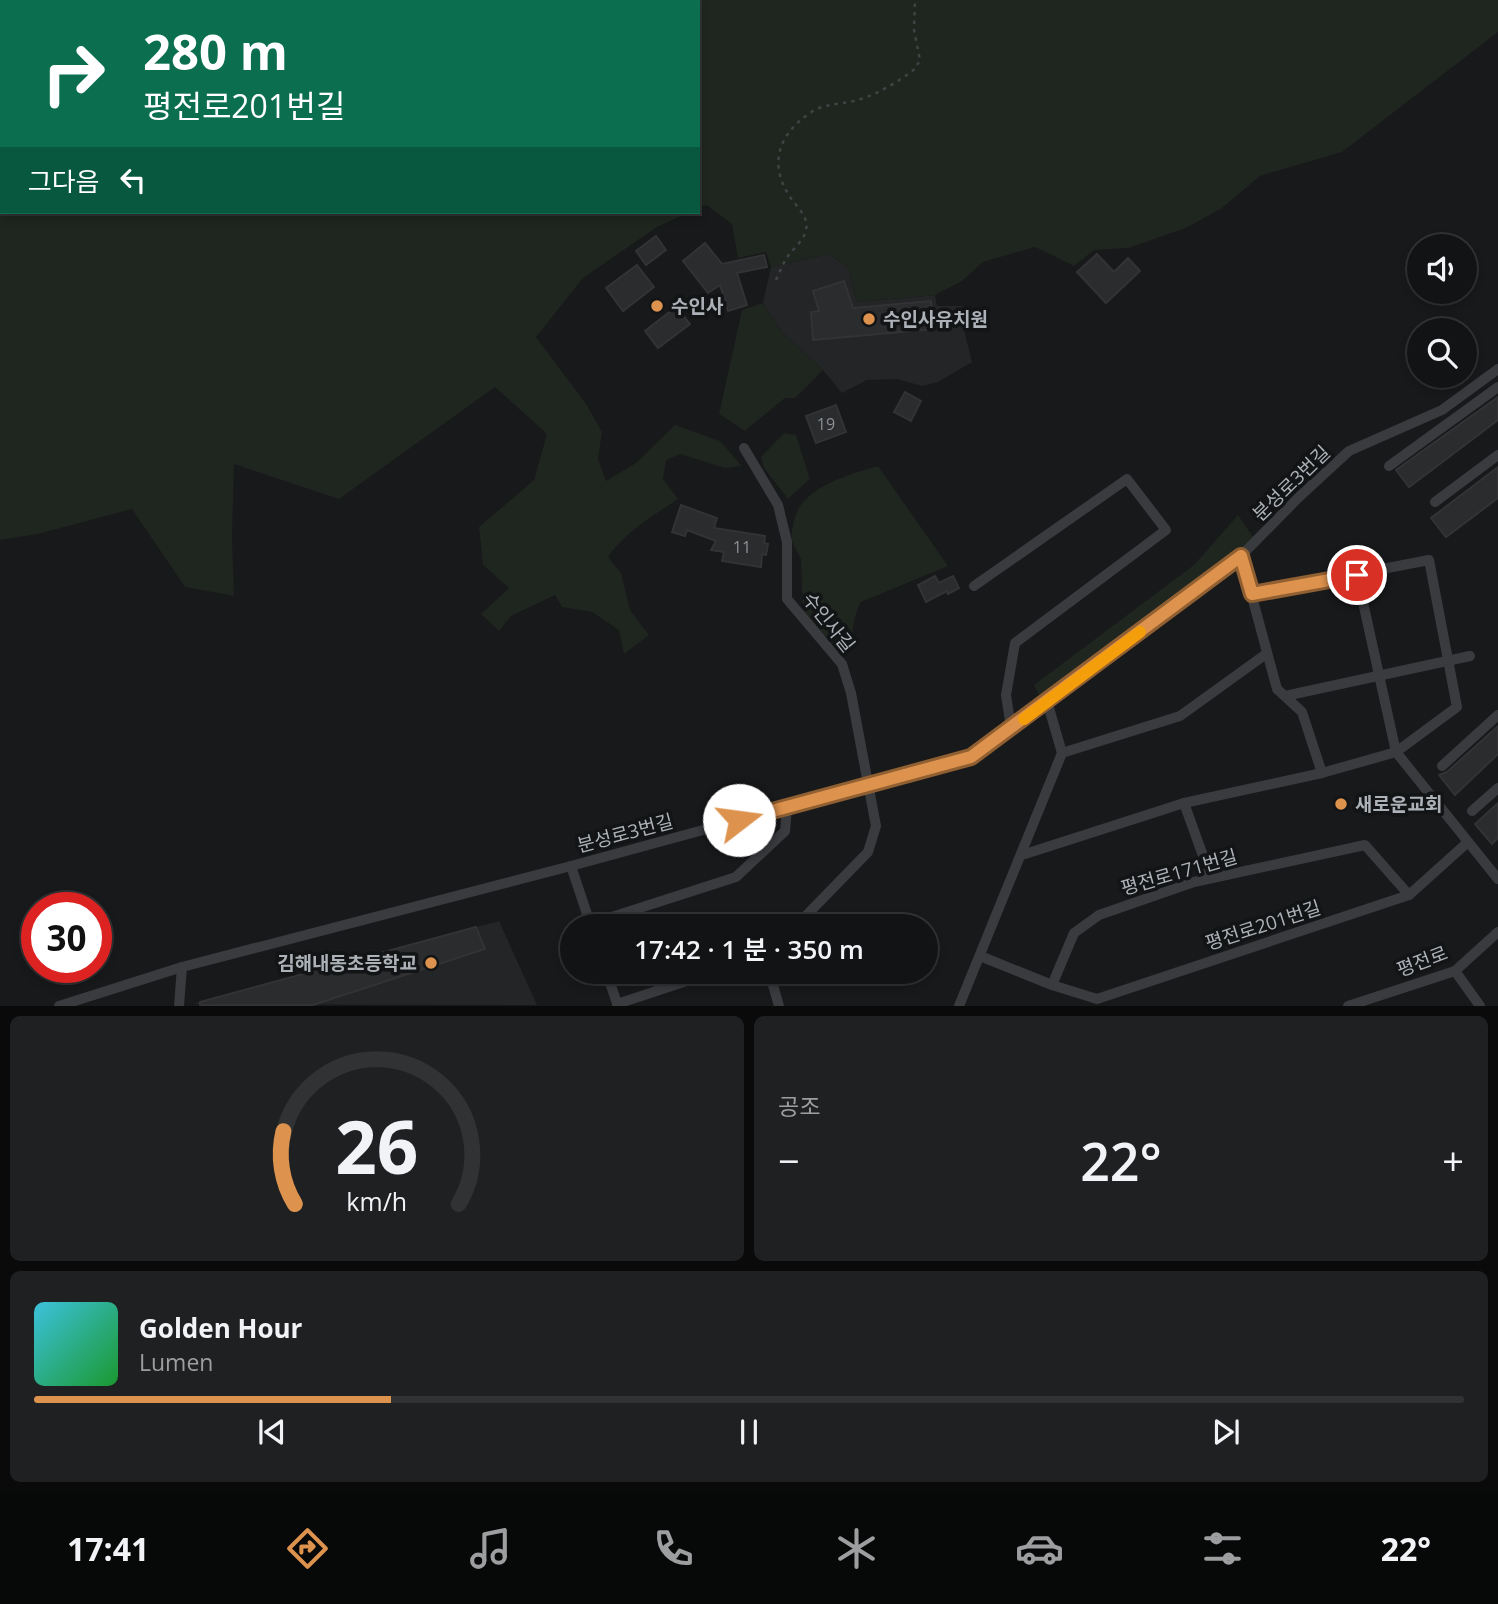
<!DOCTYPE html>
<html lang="ko">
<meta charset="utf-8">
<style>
:root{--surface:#121314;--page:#1f2022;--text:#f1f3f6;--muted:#9c9ea0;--line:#313234;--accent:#dd924d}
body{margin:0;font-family:"Open Sans","Noto Sans KR",sans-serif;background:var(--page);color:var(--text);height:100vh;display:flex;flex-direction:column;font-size:26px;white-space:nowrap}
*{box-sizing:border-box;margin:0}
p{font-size:23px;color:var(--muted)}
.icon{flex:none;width:38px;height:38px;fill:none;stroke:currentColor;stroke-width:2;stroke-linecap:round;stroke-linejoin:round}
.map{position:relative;height:1006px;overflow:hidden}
.panel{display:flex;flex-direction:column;gap:10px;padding:10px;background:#0a0a0b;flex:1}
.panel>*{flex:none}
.top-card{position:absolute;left:0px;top:0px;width:700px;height:214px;box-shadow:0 4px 10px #0003,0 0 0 2px var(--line);background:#0b6e4f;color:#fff;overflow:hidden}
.tools{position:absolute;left:1407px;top:234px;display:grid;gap:14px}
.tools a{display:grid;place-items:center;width:70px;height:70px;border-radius:50%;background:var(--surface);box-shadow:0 4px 10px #0003,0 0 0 2px var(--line);font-size:35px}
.speed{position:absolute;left:21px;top:892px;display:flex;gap:14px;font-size:35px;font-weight:700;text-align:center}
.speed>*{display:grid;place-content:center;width:91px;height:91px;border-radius:50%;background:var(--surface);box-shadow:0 4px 10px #0003,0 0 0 2px var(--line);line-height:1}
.speed .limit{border:10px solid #d22;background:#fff;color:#111}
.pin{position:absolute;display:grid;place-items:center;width:60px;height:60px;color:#fff;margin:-30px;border:4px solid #fff;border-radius:50%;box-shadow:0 2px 7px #0007}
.me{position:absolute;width:77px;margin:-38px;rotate:75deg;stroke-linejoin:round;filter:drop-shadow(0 0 5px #0008)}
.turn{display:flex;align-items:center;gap:24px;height:147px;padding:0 28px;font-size:32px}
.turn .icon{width:91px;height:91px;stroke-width:2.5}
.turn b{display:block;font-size:49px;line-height:60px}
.then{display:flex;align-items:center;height:66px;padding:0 28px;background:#0003;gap:14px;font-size:26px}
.big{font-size:52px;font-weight:600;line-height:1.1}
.panel .card{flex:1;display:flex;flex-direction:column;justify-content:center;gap:10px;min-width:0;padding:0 24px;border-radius:10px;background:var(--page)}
.panel .dial{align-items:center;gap:0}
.dial svg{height:182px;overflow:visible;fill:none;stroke:var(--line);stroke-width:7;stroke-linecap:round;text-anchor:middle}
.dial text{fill:var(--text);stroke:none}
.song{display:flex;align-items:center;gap:21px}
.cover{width:84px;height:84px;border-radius:10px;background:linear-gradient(135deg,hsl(190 70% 55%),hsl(130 70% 35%))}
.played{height:7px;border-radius:4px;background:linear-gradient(90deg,var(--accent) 25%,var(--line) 25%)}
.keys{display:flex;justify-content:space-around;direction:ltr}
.heat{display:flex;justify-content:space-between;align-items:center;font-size:38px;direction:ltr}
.panel .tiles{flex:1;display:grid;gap:10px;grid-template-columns:1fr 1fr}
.card:last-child{grid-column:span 2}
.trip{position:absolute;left:560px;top:914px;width:378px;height:70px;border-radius:35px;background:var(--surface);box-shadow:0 4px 10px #0003,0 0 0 2px var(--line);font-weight:600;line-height:70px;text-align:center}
.menu{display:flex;height:112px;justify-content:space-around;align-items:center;background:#070808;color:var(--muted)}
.menu .icon{width:49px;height:49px}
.menu .on{color:var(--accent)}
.menu b{font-size:32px;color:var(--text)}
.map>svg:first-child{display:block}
.built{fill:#242527}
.green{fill:#1f251f}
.building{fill:#2b2c2e;stroke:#333336;stroke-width:2}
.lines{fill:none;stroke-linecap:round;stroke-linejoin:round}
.path{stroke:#404345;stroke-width:2.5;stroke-dasharray:3.5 5;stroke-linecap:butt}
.minor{stroke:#3a3b3f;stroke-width:10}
.route-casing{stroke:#905f32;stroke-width:18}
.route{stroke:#dd924d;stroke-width:12}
.slow{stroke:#f59e0b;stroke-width:12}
.poi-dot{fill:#dd924d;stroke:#131415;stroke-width:2.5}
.labels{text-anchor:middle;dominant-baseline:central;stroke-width:7;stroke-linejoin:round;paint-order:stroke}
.number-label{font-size:16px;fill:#8b9095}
.poi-label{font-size:19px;font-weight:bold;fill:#acb2b8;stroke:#131415;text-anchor:start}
.street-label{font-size:19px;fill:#acb2b8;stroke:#131415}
</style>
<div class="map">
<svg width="1498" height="1006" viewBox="0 0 1498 1006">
<rect width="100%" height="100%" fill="#18191a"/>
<g class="built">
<polygon points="829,254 848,268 857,302 935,295 937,306 962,306 965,334 972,362 938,382 922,386 897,379 867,380 842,393 823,370 782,332 763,303 771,267"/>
<polygon points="499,921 537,1005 193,1004"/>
</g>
<g class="green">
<path d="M0,0H1498V32L1342,152L1260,176L1222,208L1186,228L1128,248L1094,250L1074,266L1035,247L983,262L962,281L935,295L857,302L848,268L829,254L771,267L766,252L738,258L732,224L706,205L698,208V2H2V212H690L657,227L583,278L536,337L586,404L602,432L598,459L606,481L636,463L675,425L720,441L742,466L725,468L680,454L666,460L663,479L678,499C653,516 625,532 608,557L621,573L630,610L649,635L624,654L619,630L592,612L562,607L555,595L511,616L499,631L481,614L509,588L483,565L479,527L534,480L547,434L495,387L339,499L234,464L232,537L234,596L185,587L132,509L38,534L0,540Z"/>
<polygon points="763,303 782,332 823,370 795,398 785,398 745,431 719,414 742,310"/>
<polygon points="784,433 796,435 810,479 788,499 764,468 761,457"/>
<path d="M878,466L948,566L861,602C851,619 855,639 844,654L803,615L801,559L791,540C792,531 793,520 797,512C809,485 853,473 878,466Z"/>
<polygon points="1238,515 1253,537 1242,552 1040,697 1034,685 1194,565"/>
</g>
<g class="building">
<polygon points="656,236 666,250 646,265 636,251"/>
<polygon points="705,243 722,264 764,255 767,267 737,273 747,305 728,311 720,285 708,293 683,261"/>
<polygon points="1097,254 1114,272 1128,258 1140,271 1106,303 1077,272"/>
<polygon points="637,265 654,287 623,311 606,288"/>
<polygon points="844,281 853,308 931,301 934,329 813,340 811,312 819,311 813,291"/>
<polygon points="676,307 690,324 658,348 645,331"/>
<polygon points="905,392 921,401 911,421 894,412"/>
<polygon points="1498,397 1498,420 1409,487 1396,470"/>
<polygon points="836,405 846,432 816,443 806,416"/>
<polygon points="1498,467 1498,498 1446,537 1431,518"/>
<polygon points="681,505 717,518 714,528 765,536 764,543 768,544 766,555 762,554 761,567 722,561 724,552 711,550 716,541 687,530 685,536 672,532"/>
<polygon points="935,576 939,583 953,576 959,588 948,594 947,591 926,602 918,585"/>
<polygon points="1498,726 1498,754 1455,795 1439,775 1447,772"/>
<polygon points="1498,803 1498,838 1492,844 1475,824"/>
<polygon points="476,927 485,949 313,1005 200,1005 200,1002"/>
</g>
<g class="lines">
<path class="path" d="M776,280C780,272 783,263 788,256C794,248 804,240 806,230C809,217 797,207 790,197C767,162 780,132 813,111C825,104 840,104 854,101C875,96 898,82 915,69L920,60L914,30L915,0"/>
<g class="minor">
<polyline points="744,448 778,505 787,542 787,599 842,664 851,693 876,826 868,852 796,926"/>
<polyline points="1389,466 1498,387"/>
<polyline points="1435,502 1498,455"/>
<polyline points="1241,556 1277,689 1302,712 1322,773"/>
<polyline points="1357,575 1396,752 1498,879"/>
<polyline points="974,586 1127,479 1166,530 1015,643 1006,695 1011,728"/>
<polyline points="1285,696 1470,656"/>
<polyline points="1062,753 1180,716 1266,654"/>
<polyline points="1442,766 1498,715"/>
<polyline points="1184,803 1211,878"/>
<polyline points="1472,811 1498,788"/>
<polyline points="1022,855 1184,803 1322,773 1396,752 1457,707 1429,560 1252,594"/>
<polyline points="571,866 591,926"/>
<polyline points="590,924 736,877 785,831 787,807"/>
<polyline points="980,956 1052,985 1097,999 1409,895 1468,842"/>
<polyline points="606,971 618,1006"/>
<polyline points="769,971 779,1006"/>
<polyline points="1455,971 1480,1006"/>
<polyline points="1052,985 1074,933 1099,915 1194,882 1365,845 1409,895"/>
<polyline points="617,1004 717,971"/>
<polyline points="59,1006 182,967 571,866 971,757 1241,556 1299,497 1349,451 1442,410 1498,369"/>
<polyline points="179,1006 182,967"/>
<polyline points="959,1006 1062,753 1047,701"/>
<polyline points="1348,1006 1455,971 1498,932"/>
</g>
</g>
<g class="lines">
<defs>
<polyline id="route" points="739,820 971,757 1241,556 1252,594 1357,575"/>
</defs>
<use href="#route" class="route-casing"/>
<use href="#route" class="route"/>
<polyline class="slow" points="1024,719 1140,632"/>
</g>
<g class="poi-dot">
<circle cx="657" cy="306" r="7"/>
<circle cx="869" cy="319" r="7"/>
<circle cx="1341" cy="804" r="7"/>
<circle cx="431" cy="963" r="7"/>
</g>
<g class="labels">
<g class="number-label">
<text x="826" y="424">19</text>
<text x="742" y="547">11</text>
</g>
<g class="poi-label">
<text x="671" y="306">수인사</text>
<text x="883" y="319">수인사유치원</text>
<text x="1355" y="804">새로운교회</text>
<text x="417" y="963" text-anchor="end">김해내동초등학교</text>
</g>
<g class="street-label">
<text transform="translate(1291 483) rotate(-44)">분성로3번길</text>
<text transform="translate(829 622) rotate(51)">수인사길</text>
<text transform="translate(625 833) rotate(-15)">분성로3번길</text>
<text transform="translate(1179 872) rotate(-16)">평전로171번길</text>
<text transform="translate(1263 925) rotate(-18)">평전로201번길</text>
<text transform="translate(1422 961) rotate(-21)">평전로</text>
</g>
</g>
</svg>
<div class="tools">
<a><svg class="icon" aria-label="sound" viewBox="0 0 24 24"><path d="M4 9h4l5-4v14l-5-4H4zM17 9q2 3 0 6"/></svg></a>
<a><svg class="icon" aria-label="search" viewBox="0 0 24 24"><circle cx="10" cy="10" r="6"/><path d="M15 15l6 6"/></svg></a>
</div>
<div class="speed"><div class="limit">30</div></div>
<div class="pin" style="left:1357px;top:575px;background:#d93025"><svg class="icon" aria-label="arrive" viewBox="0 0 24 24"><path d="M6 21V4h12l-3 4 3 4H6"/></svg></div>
<svg class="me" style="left:739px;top:820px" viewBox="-20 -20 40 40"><circle r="19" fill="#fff"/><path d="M0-13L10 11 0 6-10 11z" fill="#dd924d"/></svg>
<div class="trip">17:42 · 1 분 · 350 m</div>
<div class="top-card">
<div class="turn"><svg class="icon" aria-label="right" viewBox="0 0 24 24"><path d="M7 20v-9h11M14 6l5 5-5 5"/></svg><div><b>280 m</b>평전로201번길</div></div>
<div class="then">그다음<svg class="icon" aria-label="left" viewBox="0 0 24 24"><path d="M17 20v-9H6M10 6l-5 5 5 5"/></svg></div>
</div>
</div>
<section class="panel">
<div class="tiles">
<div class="card dial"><svg viewBox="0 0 100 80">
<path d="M14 69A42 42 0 1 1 86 69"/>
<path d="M14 69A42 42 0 0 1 9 37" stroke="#dd924d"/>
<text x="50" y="56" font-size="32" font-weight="700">26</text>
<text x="50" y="72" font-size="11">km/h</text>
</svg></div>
<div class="card"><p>공조</p>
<div class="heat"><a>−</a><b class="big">22°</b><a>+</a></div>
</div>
<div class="card">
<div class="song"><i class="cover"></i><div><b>Golden Hour</b><p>Lumen</p></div></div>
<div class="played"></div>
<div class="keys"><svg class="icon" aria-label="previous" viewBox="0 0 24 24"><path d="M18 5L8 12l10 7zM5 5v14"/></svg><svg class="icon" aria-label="pause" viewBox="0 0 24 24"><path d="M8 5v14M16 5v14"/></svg><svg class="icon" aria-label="next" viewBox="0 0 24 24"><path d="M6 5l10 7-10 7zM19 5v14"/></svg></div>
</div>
</div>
</section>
<nav class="menu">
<b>17:41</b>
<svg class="icon on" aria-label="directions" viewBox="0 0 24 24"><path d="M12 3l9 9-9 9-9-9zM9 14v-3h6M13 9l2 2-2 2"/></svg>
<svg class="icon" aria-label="music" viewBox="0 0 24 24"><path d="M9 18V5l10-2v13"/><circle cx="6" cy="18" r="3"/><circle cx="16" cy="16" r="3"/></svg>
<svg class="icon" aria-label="phone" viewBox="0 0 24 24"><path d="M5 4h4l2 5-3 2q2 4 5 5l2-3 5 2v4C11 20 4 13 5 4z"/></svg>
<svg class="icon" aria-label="climate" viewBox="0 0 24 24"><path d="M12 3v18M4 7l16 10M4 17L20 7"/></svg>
<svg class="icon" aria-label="car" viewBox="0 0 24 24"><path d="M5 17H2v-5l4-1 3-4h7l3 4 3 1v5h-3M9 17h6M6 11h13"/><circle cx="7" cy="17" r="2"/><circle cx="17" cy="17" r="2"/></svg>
<svg class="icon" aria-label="filters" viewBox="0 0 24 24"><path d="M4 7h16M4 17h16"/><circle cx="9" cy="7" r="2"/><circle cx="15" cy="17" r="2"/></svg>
<b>22°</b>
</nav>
